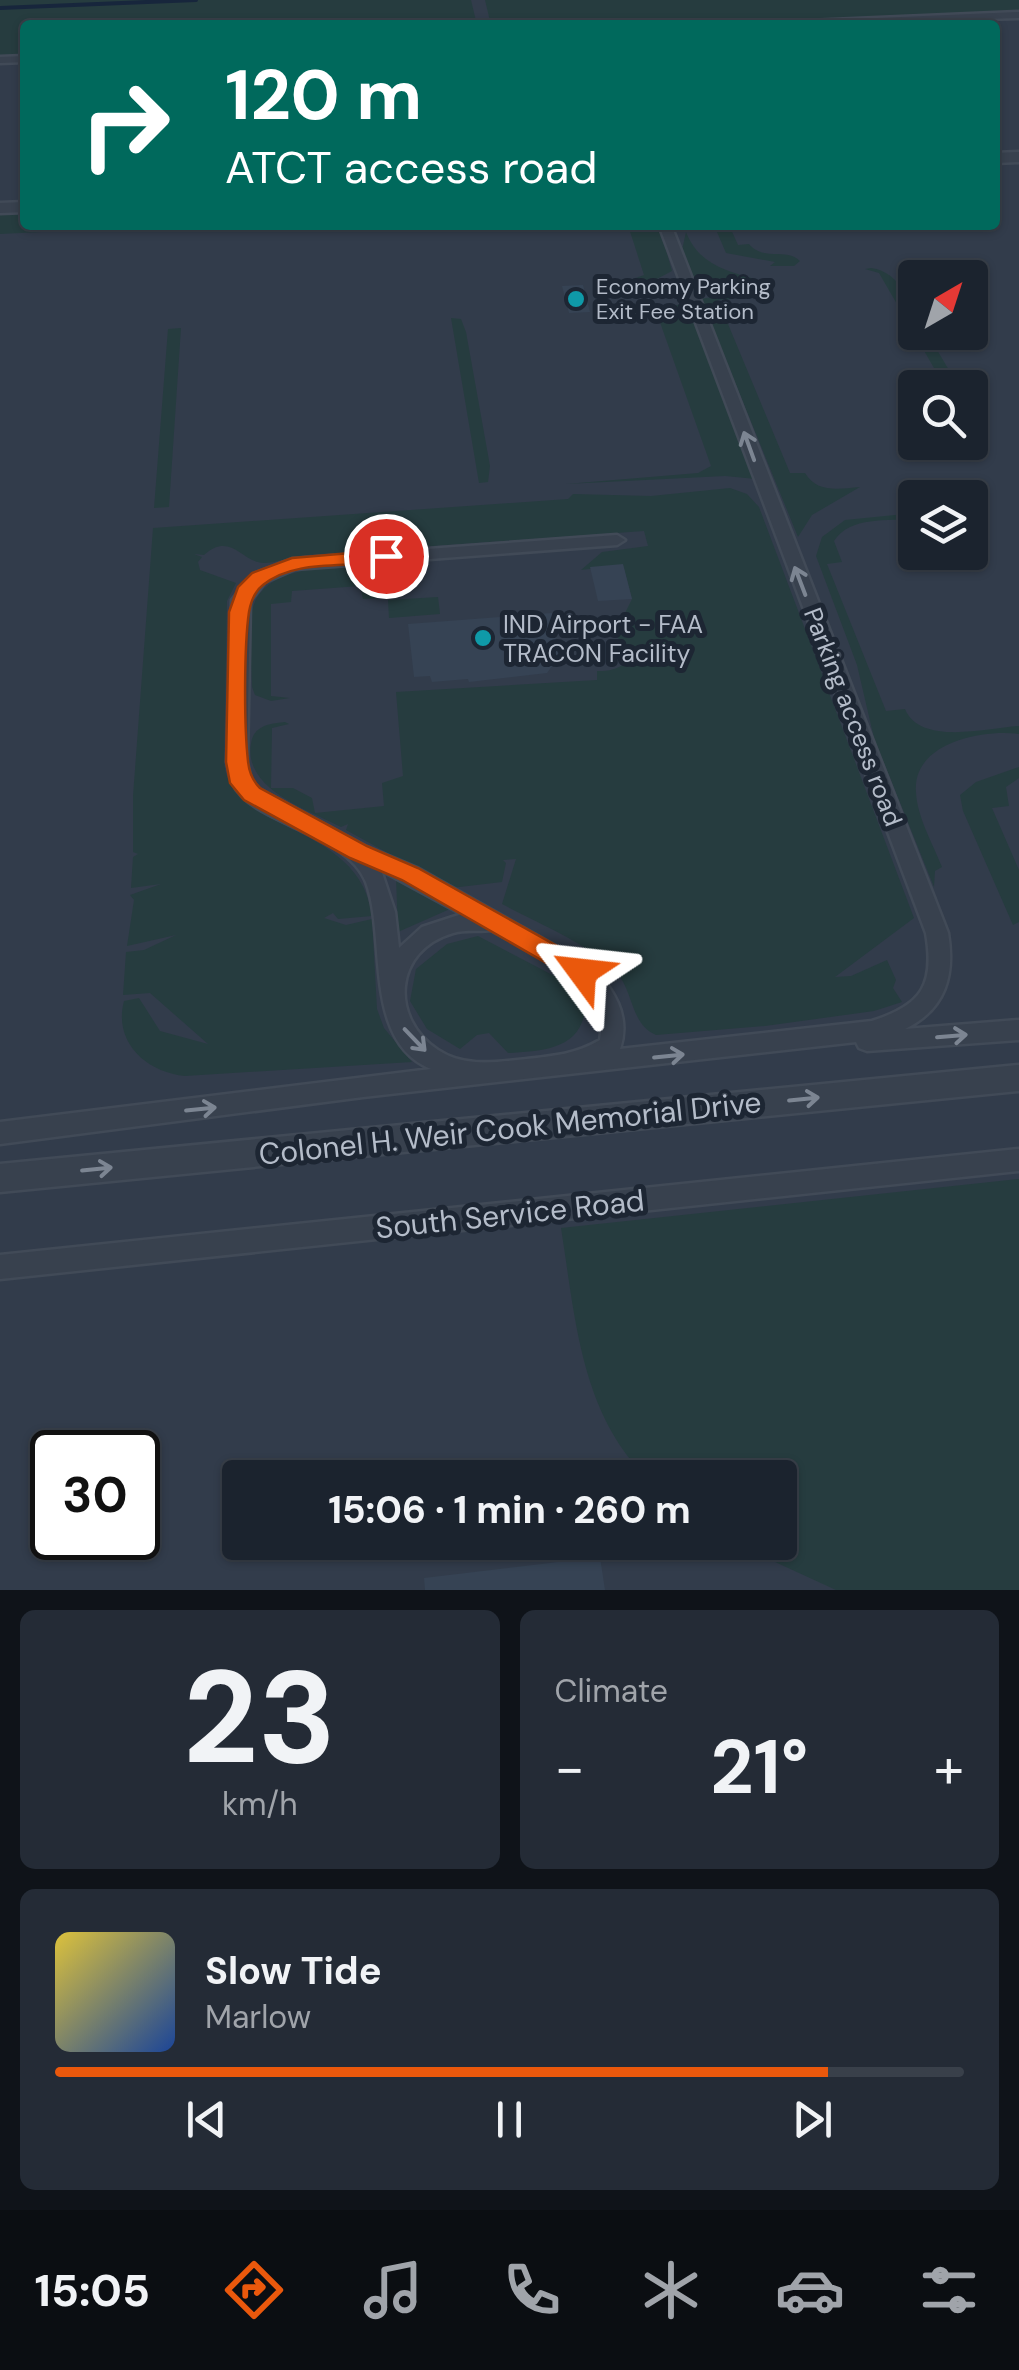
<!DOCTYPE html>
<meta charset="utf-8">
<style>
:root{--surface:#1b232e;--page:#242b36;--text:#f1f3f6;--muted:#a0a4aa;--line:#39404a;--accent:#ea580c}
body{margin:0;font-family:"DM Sans",sans-serif;background:var(--page);color:var(--text);height:100vh;display:flex;flex-direction:column;font-size:38px;white-space:nowrap}
*{box-sizing:border-box;margin:0}
p{font-size:32px;color:var(--muted)}
.icon{flex:none;width:55px;height:55px;fill:none;stroke:currentColor;stroke-width:2;stroke-linecap:round;stroke-linejoin:round}
.map{position:relative;height:1590px;overflow:hidden}
.details{display:flex;flex-direction:column;gap:20px;padding:20px;background:#0f1319;flex:1}
.details>*{flex:none}
.top-card{position:absolute;left:20px;top:20px;width:980px;height:210px;border-radius:10px;box-shadow:0 2px 8px #0004,0 0 0 2px var(--line);background:#00695c;color:#fff;overflow:hidden}
.needle{width:65px;rotate:39deg}
.fabs{position:absolute;left:898px;top:260px;display:grid;gap:20px}
.fabs a{display:grid;place-items:center;width:90px;height:90px;border-radius:10px;background:var(--surface);box-shadow:0 2px 8px #0004,0 0 0 2px var(--line);font-size:50px}
.speed{position:absolute;left:30px;top:1430px;display:flex;gap:20px;font-size:50px;font-weight:700;text-align:center}
.speed>*{display:grid;place-content:center;width:130px;height:130px;border-radius:50%;background:var(--surface);box-shadow:0 2px 8px #0004,0 0 0 2px var(--line);line-height:1}
.speed .limit{border:5px solid #111;border-radius:15px;background:#fff;color:#111}
.pin{position:absolute;display:grid;place-items:center;width:85px;height:85px;color:#fff;margin:-42px;border:5px solid #fff;border-radius:50%;box-shadow:0 2px 10px #0007}
.me{position:absolute;width:110px;margin:-55px;rotate:300deg;stroke-linejoin:round;filter:drop-shadow(0 0 8px #0008)}
.turn{display:flex;align-items:center;gap:35px;height:210px;padding:0 40px;font-size:45px}
.turn .icon{width:130px;height:130px;stroke-width:2.5}
.turn b{display:block;font-size:70px;line-height:85px}
.big{font-size:75px;font-weight:700;line-height:1.1}
.details .card{flex:1;display:flex;flex-direction:column;justify-content:center;gap:15px;min-width:0;padding:0 35px;border-radius:15px;background:var(--page)}
.details .dial{align-items:center;gap:0}
.dial b{font-size:130px;line-height:1}
.song{display:flex;align-items:center;gap:30px}
.cover{width:120px;height:120px;border-radius:15px;background:linear-gradient(135deg,hsl(50 70% 55%),hsl(220 70% 35%))}
.played{height:10px;border-radius:5px;background:linear-gradient(90deg,var(--accent) 85%,var(--line) 85%)}
.keys{display:flex;justify-content:space-around;direction:ltr}
.heat{display:flex;justify-content:space-between;align-items:center;font-size:55px;direction:ltr}
.details .tiles{flex:1;display:grid;gap:20px;grid-template-columns:1fr 1fr}
.card:last-child{grid-column:span 2}
.trip{position:absolute;left:222px;top:1460px;width:575px;height:100px;border-radius:10px;background:var(--surface);box-shadow:0 2px 8px #0004,0 0 0 2px var(--line);font-weight:700;line-height:100px;text-align:center}
.dock{display:flex;height:160px;justify-content:space-around;align-items:center;background:#0b0e12;color:var(--muted)}
.dock .icon{width:70px;height:70px}
.dock .on{color:var(--accent)}
.dock b{font-size:45px;color:var(--text)}
.map>svg:first-child{display:block}
.airport{fill:#323c4b;fill-rule:evenodd}
.green{fill:#263c3f}
.lines{fill:none;stroke-linecap:round;stroke-linejoin:round}
.stream{stroke:#17263c;stroke-width:4}
.building{fill:#364354}
.minor-casing{stroke:#414a57;stroke-width:5}
.tertiary-casing{stroke:#414a57;stroke-width:5}
.minor{fill:#38414e;fill-rule:evenodd}
.tertiary{fill:#38414e;fill-rule:evenodd}
.oneway{stroke:#7c8592}
.route{fill:#ea580c;stroke:#983908;stroke-width:2.5}
.culture-dot{fill:#0f9aa8;stroke:#1d2633;stroke-width:4}
.labels{text-anchor:middle;dominant-baseline:central;stroke-width:10;stroke-linejoin:round;paint-order:stroke}
.far-poi-label{font-size:22px;fill:#b4bcc9;stroke:#1d2633;text-anchor:start}
.poi-label{font-size:25px;fill:#b4bcc9;stroke:#1d2633;text-anchor:start}
.street-label{font-size:25px;fill:#b4bcc9;stroke:#1d2633}
.near-street-label{font-size:30px;fill:#b4bcc9;stroke:#1d2633}
</style>
<div class="map">
<svg width="1019" height="1590" viewBox="0 0 1019 1590">
<rect width="100%" height="100%" fill="#242f3e"/>
<path class="airport" d="M0,0H1019V1590H0ZM25,25H995V225H25ZM915,278H970V332H915ZM915,388H970V442H915ZM915,498H970V552H915ZM52,1452H138V1538H52ZM240,1478H780V1542H240Z"/>
<g class="green">
<polygon points="0,0 471,0 477,25 25,25 25,55 0,56"/>
<polygon points="485,0 1019,0 1019,12 730,25 491,25"/>
<polygon points="25,213 25,225 186,225 0,234 0,215"/>
<polygon points="628,225 659,225 672,271 649,283 595,287 594,282 633,279 644,275"/>
<path d="M714,225H729L738,245L749,244C764,262 786,247 800,261L794,266H770L775,262L726,253Z"/>
<path d="M686,232C699,265 727,271 758,280L699,294L682,250Z"/>
<path d="M871,268C901,272 915,306 915,332L927,333L959,387H945L879,273L865,269Z"/>
<path d="M729,294L731,299L718,300L790,473H805C817,493 838,489 860,487L812,515L798,537L701,299Z"/>
<polygon points="688,302 756,479 725,476 566,484 698,473 711,466 656,311"/>
<polygon points="451,318 461,319 466,332 490,466 488,482 479,483"/>
<polygon points="181,328 169,507 154,508 168,329"/>
<path d="M730,488L747,494L759,507L914,918L835,977L851,976L887,960L896,980L893,988L902,1002L874,1011L765,1026L656,1035C630,1024 634,991 616,972C586,942 539,924 502,904L516,859L503,860L506,863L502,882L451,888L346,830L348,824L341,827C307,809 239,788 252,739C256,725 273,723 285,722L289,724L272,728L271,788H293L312,798L315,813L384,806L382,783L403,776L396,692L597,680V671C613,672 632,666 629,647L613,634L628,631L625,613L632,599L623,565L581,570L602,552L648,546L644,531L306,555C293,556 276,563 264,563C242,563 231,531 204,555L194,554L202,557L198,562L200,570L236,583L227,601L224,762C230,835 360,821 372,916L338,919L333,913L324,918L346,925L372,919L377,1009L384,1028L412,1062L185,1076C146,1072 113,1042 124,1001L139,998L160,1031L208,1044L150,993L123,995L126,952L144,950L176,935L127,946L134,900L130,895L161,884L131,888L133,857L138,854L133,852V796L153,528L568,499L573,494L651,496Z"/>
<path d="M915,513V519C888,521 850,516 834,541L842,562L827,564L886,711L905,709C920,746 987,728 1019,726V734C982,729 912,743 916,792C917,817 933,844 942,867L935,871L934,887L874,738L857,665L816,556L822,537L845,520Z"/>
<path d="M359,566L370,568L381,576L382,598L363,599L360,586L292,591L291,602L271,604V696L290,698L271,701L255,695L252,687C252,663 246,630 253,607C266,566 326,568 359,566Z"/>
<polygon points="438,597 440,614 389,618 388,600"/>
<polygon points="1019,767 1019,778 1006,787 1009,806 992,808 1019,870 1019,922 1013,925 963,811 960,795 976,782"/>
<polygon points="396,877 448,905 445,906 450,909 398,932"/>
<path d="M478,936L564,981L577,991L585,1010C580,1050 541,1051 508,1053L489,1033L477,1035L460,1049L427,1029L410,1001L416,969L447,944Z"/>
<path d="M1019,1179V1590H836L734,1543L780,1542V1478L646,1477C580,1411 575,1315 561,1228Z"/>
</g>
<g class="lines">
<polyline class="stream" points="0,8 196,0"/>
</g>
<g class="building">
<polygon points="583,285 590,312 569,313 562,286"/>
<polygon points="623,564 632,599 598,601 590,567"/>
<polygon points="552,613 560,666 552,666 547,673 469,682 468,679 432,682 430,676 414,677 408,624"/>
<polygon points="600,1557 605,1590 425,1590 424,1578"/>
</g>
<g class="lines">
<defs>
<g id="minor">
<polygon points="1019,12 1019,18 780,25 785,22"/>
<polygon points="25,56 25,62 0,63 0,57"/>
<path d="M659,225H671L948,933C955,975 946,1009 905,1029L1019,1020V1040L867,1051L859,1048L856,1042L363,1097L0,1144V1122L431,1069C362,1041 387,938 366,882C346,832 252,824 233,784C230,778 229,769 227,762L232,600L253,574L292,559L617,535L625,540L617,545L295,569L265,582L250,601L247,762L251,780L259,789L365,846L417,868L591,966C614,989 631,1016 620,1049L872,1021C922,1005 935,985 926,933ZM381,870L462,914L422,927L399,948L395,912ZM491,930C533,954 611,980 600,1040C576,1054 555,1056 527,1059C497,1062 465,1068 438,1050C389,1018 394,950 453,933C466,929 479,932 491,930Z"/>
<polygon points="1019,1149 1019,1171 0,1279 0,1255"/>
</g>
<g id="tertiary">
<polygon points="1019,152 1019,162 995,163 995,153"/>
<polygon points="25,202 25,212 0,213 0,203"/>
<polygon points="1019,1065 1019,1091 0,1192 0,1164"/>
</g>
</defs>
<use href="#minor" class="minor-casing"/>
<use href="#tertiary" class="tertiary-casing"/>
<use href="#minor" class="minor"/>
<use href="#tertiary" class="tertiary"/>
</g>
<defs><path id="oneway-shaft" d="M-6 0H5M1.5-3L5.5 0L1.5 3" fill="none" stroke-width="1.6" stroke-linecap="round" stroke-linejoin="round" transform="scale(2.5)"/></defs>
<g class="oneway">
<use href="#oneway-shaft" transform="translate(749 446) rotate(-110)"/>
<use href="#oneway-shaft" transform="translate(800 581) rotate(-111)"/>
<use href="#oneway-shaft" transform="translate(952 1036) rotate(-5)"/>
<use href="#oneway-shaft" transform="translate(415 1040) rotate(46)"/>
<use href="#oneway-shaft" transform="translate(669 1056) rotate(-6)"/>
<use href="#oneway-shaft" transform="translate(804 1099) rotate(-6)"/>
<use href="#oneway-shaft" transform="translate(201 1109) rotate(-6)"/>
<use href="#oneway-shaft" transform="translate(97 1169) rotate(-6)"/>
</g>
<path class="route" d="M386,550L395,556L392,560C352,570 297,557 263,585C255,591 251,601 249,612C244,646 244,726 248,761C249,772 252,780 260,788L367,846L418,868L591,965L595,972L591,979L582,983L574,979L402,880L350,858L244,800L230,783L226,762L229,612L238,587L252,573L292,558Z"/>
<g class="culture-dot">
<circle cx="576" cy="299" r="10"/>
<circle cx="483" cy="638" r="10"/>
</g>
<g class="labels">
<g class="far-poi-label">
<text x="596" y="286">Economy Parking<tspan x="596" dy="25">Exit Fee Station</tspan></text>
</g>
<g class="poi-label">
<text x="503" y="624">IND Airport - FAA<tspan x="503" dy="29">TRACON Facility</tspan></text>
</g>
<g class="street-label">
<text transform="translate(853 717) rotate(69)">Parking access road</text>
</g>
<g class="near-street-label">
<text transform="translate(510 1128) rotate(-6)">Colonel H. Weir Cook Memorial Drive</text>
<text transform="translate(510 1214) rotate(-6)">South Service Road</text>
</g>
</g>
</svg>
<div class="fabs">
<a><svg class="needle" viewBox="-14 -14 28 28"><path d="M0-13l5 13h-10z" fill="#e53935"/><path d="M0 13l5-13h-10z" fill="#a0a4aa"/></svg></a>
<a><svg class="icon" aria-label="search" viewBox="0 0 24 24"><circle cx="10" cy="10" r="6"/><path d="M15 15l6 6"/></svg></a>
<a><svg class="icon" aria-label="layers" viewBox="0 0 24 24"><path d="M12 4l9 5-9 5-9-5zM3 14l9 5 9-5"/></svg></a>
</div>
<div class="speed"><div class="limit">30</div></div>
<div class="pin" style="left:386px;top:556px;background:#d93025"><svg class="icon" aria-label="arrive" viewBox="0 0 24 24"><path d="M6 21V4h12l-3 4 3 4H6"/></svg></div>
<svg class="me" style="left:582px;top:972px" viewBox="-20 -20 40 40"><path d="M0-17L14 15 0 8-14 15z" fill="#ea580c" stroke="#fff" stroke-width="4"/></svg>
<div class="trip">15:06 · 1 min · 260 m</div>
<div class="top-card">
<div class="turn"><svg class="icon" aria-label="right" viewBox="0 0 24 24"><path d="M7 20v-9h11M14 6l5 5-5 5"/></svg><div><b>120 m</b>ATCT access road</div></div>
</div>
</div>
<section class="details">
<div class="tiles">
<div class="card dial"><b>23</b><p>km/h</p></div>
<div class="card"><p>Climate</p>
<div class="heat"><a>−</a><b class="big">21°</b><a>+</a></div>
</div>
<div class="card">
<div class="song"><i class="cover"></i><div><b>Slow Tide</b><p>Marlow</p></div></div>
<div class="played"></div>
<div class="keys"><svg class="icon" aria-label="previous" viewBox="0 0 24 24"><path d="M18 5L8 12l10 7zM5 5v14"/></svg><svg class="icon" aria-label="pause" viewBox="0 0 24 24"><path d="M8 5v14M16 5v14"/></svg><svg class="icon" aria-label="next" viewBox="0 0 24 24"><path d="M6 5l10 7-10 7zM19 5v14"/></svg></div>
</div>
</div>
</section>
<nav class="dock">
<b>15:05</b>
<svg class="icon on" aria-label="directions" viewBox="0 0 24 24"><path d="M12 3l9 9-9 9-9-9zM9 14v-3h6M13 9l2 2-2 2"/></svg>
<svg class="icon" aria-label="music" viewBox="0 0 24 24"><path d="M9 18V5l10-2v13"/><circle cx="6" cy="18" r="3"/><circle cx="16" cy="16" r="3"/></svg>
<svg class="icon" aria-label="phone" viewBox="0 0 24 24"><path d="M5 4h4l2 5-3 2q2 4 5 5l2-3 5 2v4C11 20 4 13 5 4z"/></svg>
<svg class="icon" aria-label="climate" viewBox="0 0 24 24"><path d="M12 3v18M4 7l16 10M4 17L20 7"/></svg>
<svg class="icon" aria-label="car" viewBox="0 0 24 24"><path d="M5 17H2v-5l4-1 3-4h7l3 4 3 1v5h-3M9 17h6M6 11h13"/><circle cx="7" cy="17" r="2"/><circle cx="17" cy="17" r="2"/></svg>
<svg class="icon" aria-label="filters" viewBox="0 0 24 24"><path d="M4 7h16M4 17h16"/><circle cx="9" cy="7" r="2"/><circle cx="15" cy="17" r="2"/></svg>
</nav>
